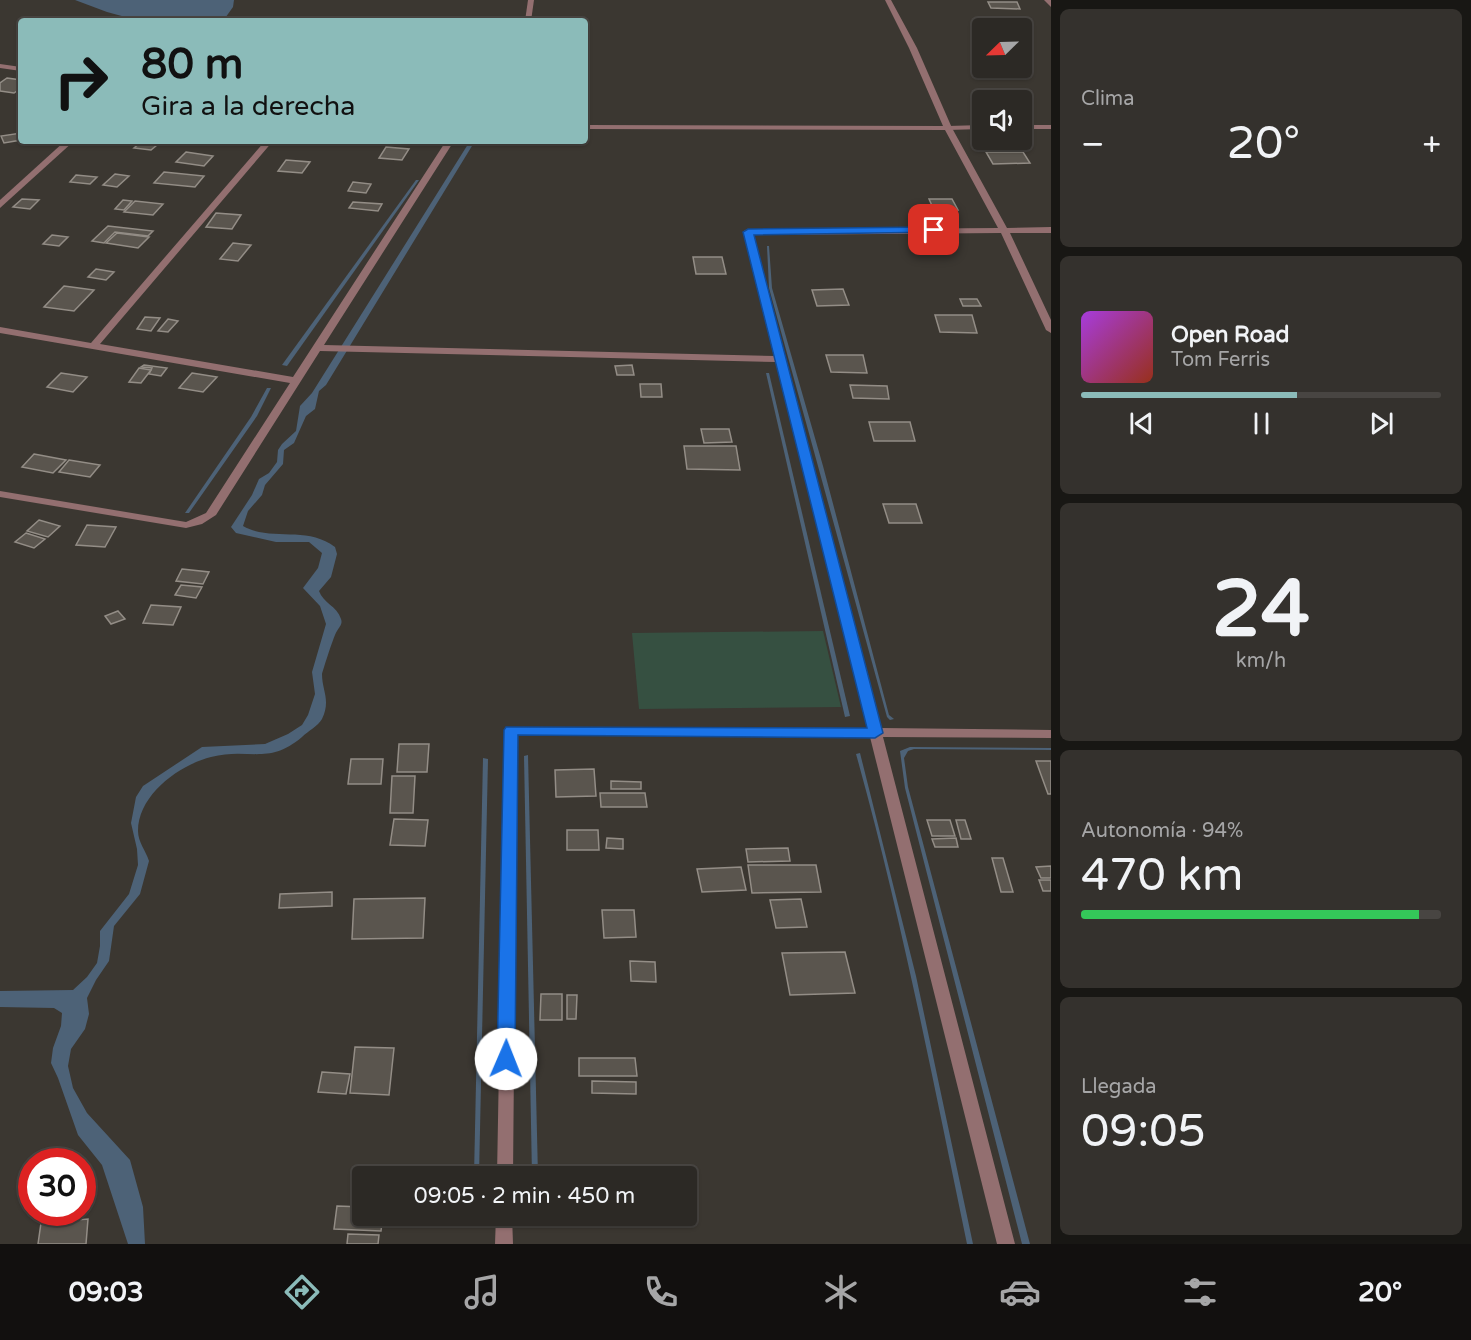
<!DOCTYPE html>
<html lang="es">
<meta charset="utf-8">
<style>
:root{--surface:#2c2925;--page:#34312d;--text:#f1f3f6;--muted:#a6a6a7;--line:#484542;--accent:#8bbbb9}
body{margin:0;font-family:"Varela Round",sans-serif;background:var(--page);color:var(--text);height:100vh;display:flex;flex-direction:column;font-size:22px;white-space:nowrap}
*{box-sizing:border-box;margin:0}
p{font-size:20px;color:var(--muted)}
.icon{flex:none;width:33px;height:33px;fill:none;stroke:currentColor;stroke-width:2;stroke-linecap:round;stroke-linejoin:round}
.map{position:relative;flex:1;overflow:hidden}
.side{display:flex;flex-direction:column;gap:9px;padding:9px;background:#181714;width:420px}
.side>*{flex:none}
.banner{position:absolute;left:18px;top:18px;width:570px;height:126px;border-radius:6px;box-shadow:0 2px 4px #0004,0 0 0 2px var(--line);background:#8bbbb9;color:#111;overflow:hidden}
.needle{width:39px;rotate:247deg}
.controls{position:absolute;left:972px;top:18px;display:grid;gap:12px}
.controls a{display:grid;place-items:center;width:60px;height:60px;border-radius:6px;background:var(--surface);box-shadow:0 2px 4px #0004,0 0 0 2px var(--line);font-size:30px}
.speed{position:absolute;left:18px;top:1148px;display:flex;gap:12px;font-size:30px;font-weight:700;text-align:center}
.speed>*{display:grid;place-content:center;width:78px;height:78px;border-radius:50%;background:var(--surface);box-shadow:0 2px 4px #0004,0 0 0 2px var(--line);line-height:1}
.speed .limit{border:9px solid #d22;background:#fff;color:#111}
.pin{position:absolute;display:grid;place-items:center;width:51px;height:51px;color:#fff;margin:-26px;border-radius:12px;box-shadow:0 3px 9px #0006}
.me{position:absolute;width:66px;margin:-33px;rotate:1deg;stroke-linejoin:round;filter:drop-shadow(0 0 4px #0008)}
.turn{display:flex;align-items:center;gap:21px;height:126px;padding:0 24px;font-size:27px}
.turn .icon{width:78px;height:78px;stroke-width:2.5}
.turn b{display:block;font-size:42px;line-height:51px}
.big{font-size:45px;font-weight:600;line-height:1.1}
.side .card{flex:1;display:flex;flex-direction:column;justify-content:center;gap:9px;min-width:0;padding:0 21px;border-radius:9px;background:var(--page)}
.side .dial{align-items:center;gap:0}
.dial b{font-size:78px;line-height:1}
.song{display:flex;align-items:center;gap:18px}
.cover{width:72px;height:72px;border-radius:9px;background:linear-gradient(135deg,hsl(280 70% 55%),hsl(10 70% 35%))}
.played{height:6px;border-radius:3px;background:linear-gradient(90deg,var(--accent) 60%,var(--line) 60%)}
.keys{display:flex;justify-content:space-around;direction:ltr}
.heat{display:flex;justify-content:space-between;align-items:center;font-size:33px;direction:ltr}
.charge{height:9px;border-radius:4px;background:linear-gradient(90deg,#34c759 94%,var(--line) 0)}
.trip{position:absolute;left:352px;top:1166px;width:345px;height:60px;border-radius:6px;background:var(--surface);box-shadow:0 2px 4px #0004,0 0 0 2px var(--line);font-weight:600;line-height:60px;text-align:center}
.tabs{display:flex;height:96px;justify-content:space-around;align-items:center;background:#12100f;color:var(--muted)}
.tabs .icon{width:42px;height:42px}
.tabs .on{color:var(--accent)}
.tabs b{font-size:27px;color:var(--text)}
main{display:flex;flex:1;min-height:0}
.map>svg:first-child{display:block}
.green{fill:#365041}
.water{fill:#4d6277}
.building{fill:#5a554e;stroke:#938d86;stroke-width:1.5}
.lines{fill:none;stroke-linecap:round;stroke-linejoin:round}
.lane{fill:#936f70;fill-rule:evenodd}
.street{fill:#936f70;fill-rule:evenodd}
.route{fill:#1a73e8;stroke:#114b97;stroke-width:1.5}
</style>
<main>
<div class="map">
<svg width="1051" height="1244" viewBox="0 0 1051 1244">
<rect width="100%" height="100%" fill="#3b3731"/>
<polygon class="green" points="823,631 841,707 639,709 632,633"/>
<g class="water">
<polygon points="75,0 234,0 233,7 223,21 140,21 107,12"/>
<path d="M470,141H475L326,385L319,391L315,409L306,416L294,443L284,450L283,464L265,485L262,495L248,511L243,526C271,542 307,525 335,547L337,554L331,577L319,591C323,603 337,606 341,619C343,624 339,627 337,631C334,635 323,670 322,674C322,691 331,700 322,719C318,726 308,731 302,737C268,766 248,747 211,757C179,765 138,795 138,831C138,842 146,851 149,861L140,894L114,926L109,961L96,980L87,998L89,1014L85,1029L71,1049L68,1066L73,1088L87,1113L130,1160L143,1207L145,1244H128L102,1165L78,1135L58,1078L51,1063L53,1048L61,1026L62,1013L54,1008L0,1007V991L73,990L87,977L97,963L100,946V931L129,894L138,865L137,849L131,823L136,797L143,786L202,747L265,744L288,734L302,725L308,715L315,694L312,672L326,624L320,606L303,588L318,568L322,553L309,542H276L236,533L231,527L252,495L259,479L269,473L277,462L278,450L282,444L296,431L300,406L312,393Z"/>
<polygon points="416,180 419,180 287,366 282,365"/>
<polygon points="767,246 769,246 772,288 823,466 889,715 894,719 890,720 887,717 769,288"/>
<polygon points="766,373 769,373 850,716 845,717"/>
<polygon points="267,388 271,388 257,416 189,513 185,513 251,417"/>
<polygon points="910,747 1051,748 1051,750 914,749 908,751 904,758 908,787 1030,1244 1022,1244 905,788 900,751"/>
<path d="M860,753L916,976L973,1244H967C933,1080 901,915 856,754Z"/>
<polygon points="528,755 538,1176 532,1176 524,756"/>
<polygon points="483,758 488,759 479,1176 474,1176"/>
</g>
<g class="building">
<polygon points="988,2 1017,2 1020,9 991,8"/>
<polygon points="7,78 21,80 21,88 14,93 0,91 0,83"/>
<polygon points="21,133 21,140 4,143 1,136"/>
<polygon points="140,143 157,145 151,150 134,148"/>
<polygon points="386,147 409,149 402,160 379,158"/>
<polygon points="186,152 213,156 204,166 176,162"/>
<polygon points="986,152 1023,152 1030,163 993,164"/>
<polygon points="286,160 310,162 302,173 278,171"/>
<polygon points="164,172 204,176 195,187 154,183"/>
<polygon points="115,174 129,176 117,187 103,185"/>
<polygon points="76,175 97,177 90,184 70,182"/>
<polygon points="353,182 371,184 366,193 348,191"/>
<polygon points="22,199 39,200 30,209 13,207"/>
<polygon points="929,199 952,199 958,210 934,210"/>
<polygon points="123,200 132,201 124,210 115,209"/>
<polygon points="135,201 163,204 153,215 124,212"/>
<polygon points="353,202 382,204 378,211 349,208"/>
<polygon points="216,213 241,215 232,229 206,227"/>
<polygon points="108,226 153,231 148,236 115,232 104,243 92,241"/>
<polygon points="117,233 149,237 138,248 106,243"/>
<polygon points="52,235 68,237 59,246 43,244"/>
<polygon points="233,243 251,245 238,261 220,259"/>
<polygon points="693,257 722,257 726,274 696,274"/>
<polygon points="96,269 114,272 106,280 88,277"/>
<polygon points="64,286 94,290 74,311 44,307"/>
<polygon points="843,289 849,305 817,306 812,290"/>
<polygon points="960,299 977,299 981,306 963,306"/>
<polygon points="935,315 972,315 977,333 940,332"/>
<polygon points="145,317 160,318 151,331 137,329"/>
<polygon points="168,319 178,321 168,332 158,331"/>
<polygon points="826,355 863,355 867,373 831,372"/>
<polygon points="144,365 167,368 161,376 149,374 152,368 141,367"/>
<polygon points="632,365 634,375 617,375 615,366"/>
<polygon points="139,368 151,370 141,383 129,382"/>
<polygon points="61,373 87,377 73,392 47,387"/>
<polygon points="192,373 217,377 203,392 179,388"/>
<polygon points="640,384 661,384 662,397 641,397"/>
<polygon points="850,385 887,386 889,399 853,398"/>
<polygon points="869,422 910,422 915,441 874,441"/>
<polygon points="701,429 729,429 732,442 704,443"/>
<polygon points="684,446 736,446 740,470 687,469"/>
<polygon points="34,454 66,460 53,473 22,467"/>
<polygon points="69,460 100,465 90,477 59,472"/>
<polygon points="883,504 916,504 922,523 889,523"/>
<polygon points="39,520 60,526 48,537 27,531"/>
<polygon points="87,525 116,527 105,547 76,545"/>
<polygon points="26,533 45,539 34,548 15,542"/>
<polygon points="182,569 209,572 203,584 176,581"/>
<polygon points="181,585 202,587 196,598 175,595"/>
<polygon points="151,605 181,607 173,625 143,623"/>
<polygon points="118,611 125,619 111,624 105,616"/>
<polygon points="399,744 429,744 427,772 397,772"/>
<polygon points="351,759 383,759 381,784 348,784"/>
<polygon points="1036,761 1051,761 1051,794 1048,794"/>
<polygon points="594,769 596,796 556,797 555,770"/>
<polygon points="392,776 415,776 413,813 390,813"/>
<polygon points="611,781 641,782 641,789 611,789"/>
<polygon points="600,793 645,793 647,807 601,807"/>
<polygon points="394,819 428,820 425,846 390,845"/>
<polygon points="927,820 950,820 955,836 932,836"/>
<polygon points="956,820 965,820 971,839 961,839"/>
<polygon points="567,830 598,830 599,850 567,850"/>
<polygon points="607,838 623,839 623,849 606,848"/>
<polygon points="956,838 958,847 935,847 932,839"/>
<polygon points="788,848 790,861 748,862 746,849"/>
<polygon points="992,858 1003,858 1013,892 1001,892"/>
<polygon points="748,865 816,865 821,892 752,893"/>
<polygon points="1051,866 1051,878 1041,878 1036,867"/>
<polygon points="741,867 746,890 702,892 697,869"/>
<polygon points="1039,880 1051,880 1051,891 1043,891"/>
<polygon points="332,892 332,906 279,908 280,894"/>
<polygon points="425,898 423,938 352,939 354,899"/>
<polygon points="801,899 807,927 776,928 770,900"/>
<polygon points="602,910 634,910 636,937 604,938"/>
<polygon points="845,952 855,993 790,995 782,953"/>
<polygon points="630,961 655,962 656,982 631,981"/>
<polygon points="541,994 562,994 562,1020 540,1020"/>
<polygon points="567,995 577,995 576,1019 567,1019"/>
<polygon points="355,1047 394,1048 389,1095 350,1093"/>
<polygon points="579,1058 635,1058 637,1076 579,1076"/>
<polygon points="322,1072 350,1074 346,1094 318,1092"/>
<polygon points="592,1081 636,1082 636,1094 592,1093"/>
<polygon points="337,1206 363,1207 363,1215 383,1215 381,1231 334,1229"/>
<polygon points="88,1219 86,1244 38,1244 41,1223"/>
<polygon points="348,1234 379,1235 378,1244 347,1244"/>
</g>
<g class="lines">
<g class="lane">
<polygon points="982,125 982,129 948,130 944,128 948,126"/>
<rect x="1022" y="125" width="29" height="4"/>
</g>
<g class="street">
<polygon points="528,0 534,0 531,21 525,21"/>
<polygon points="885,0 891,0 917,48 952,128 1007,228 1051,227 1051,233 1010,233 1051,320 1051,333 1046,330 1001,233 753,235 881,728 1051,730 1051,738 883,737 1015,1244 997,1244 870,737 517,734 513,1176 497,1176 505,730 506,727 868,728 776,362 320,351 216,515 202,524 186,528 0,497 0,491 186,522 206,513 290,383 0,333 0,327 91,343 265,141 273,141 100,344 293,377 446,141 454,141 324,345 775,356 744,232 745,230 998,228 945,130 585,129 585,125 943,126 909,48"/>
<polygon points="1044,0 1051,0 1051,7"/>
<polygon points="0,64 21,67 21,71 0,68"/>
<polygon points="65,141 74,141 0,208 0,200"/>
<polygon points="496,1215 512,1215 513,1244 495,1244"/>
</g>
</g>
<polygon class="route" points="934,227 938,228 938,232 754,235 883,733 875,738 518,735 515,1059 513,1064 506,1066 500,1064 497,1059 504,730 506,727 867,728 743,232 748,229"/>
</svg>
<div class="controls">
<a><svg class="needle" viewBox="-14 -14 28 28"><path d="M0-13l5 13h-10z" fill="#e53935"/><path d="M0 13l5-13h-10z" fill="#a6a6a7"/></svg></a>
<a><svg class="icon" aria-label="sound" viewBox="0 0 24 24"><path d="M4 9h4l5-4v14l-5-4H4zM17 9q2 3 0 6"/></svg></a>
</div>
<div class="speed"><div class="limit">30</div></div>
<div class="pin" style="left:934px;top:230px;background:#d93025"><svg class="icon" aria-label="arrive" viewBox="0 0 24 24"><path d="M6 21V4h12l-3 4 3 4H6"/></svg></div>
<svg class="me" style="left:506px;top:1059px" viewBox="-20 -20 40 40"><circle r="19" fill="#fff"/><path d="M0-13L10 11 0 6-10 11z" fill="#1a73e8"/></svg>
<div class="trip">09:05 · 2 min · 450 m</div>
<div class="banner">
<div class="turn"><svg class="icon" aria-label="right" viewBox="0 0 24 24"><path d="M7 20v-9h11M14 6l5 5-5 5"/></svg><div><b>80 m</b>Gira a la derecha</div></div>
</div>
</div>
<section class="side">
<div class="card"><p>Clima</p>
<div class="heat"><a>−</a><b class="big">20°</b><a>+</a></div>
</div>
<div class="card">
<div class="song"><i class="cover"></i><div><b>Open Road</b><p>Tom Ferris</p></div></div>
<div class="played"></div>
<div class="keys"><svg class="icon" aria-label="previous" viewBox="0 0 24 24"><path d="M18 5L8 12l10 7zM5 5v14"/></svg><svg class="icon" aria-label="pause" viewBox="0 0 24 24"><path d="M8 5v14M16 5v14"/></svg><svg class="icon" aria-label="next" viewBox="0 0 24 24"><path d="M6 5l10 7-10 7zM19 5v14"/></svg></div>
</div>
<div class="card dial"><b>24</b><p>km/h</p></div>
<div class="card"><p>Autonomía · 94%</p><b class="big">470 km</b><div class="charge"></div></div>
<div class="card"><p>Llegada</p><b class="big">09:05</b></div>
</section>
</main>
<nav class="tabs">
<b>09:03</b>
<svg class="icon on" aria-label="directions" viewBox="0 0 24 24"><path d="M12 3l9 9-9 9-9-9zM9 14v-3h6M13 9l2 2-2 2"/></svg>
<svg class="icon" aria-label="music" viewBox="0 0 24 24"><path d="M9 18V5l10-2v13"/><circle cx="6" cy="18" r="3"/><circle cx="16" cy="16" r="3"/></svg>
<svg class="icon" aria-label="phone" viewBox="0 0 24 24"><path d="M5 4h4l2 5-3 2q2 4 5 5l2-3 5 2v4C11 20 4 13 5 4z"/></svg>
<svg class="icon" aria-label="climate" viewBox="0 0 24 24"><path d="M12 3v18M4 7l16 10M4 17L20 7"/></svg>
<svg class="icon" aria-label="car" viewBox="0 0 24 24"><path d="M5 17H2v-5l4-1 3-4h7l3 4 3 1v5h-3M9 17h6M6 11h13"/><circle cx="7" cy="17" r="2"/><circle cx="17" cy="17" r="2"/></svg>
<svg class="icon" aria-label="filters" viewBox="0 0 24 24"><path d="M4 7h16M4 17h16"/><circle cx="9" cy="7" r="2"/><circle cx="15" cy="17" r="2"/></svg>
<b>20°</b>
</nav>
